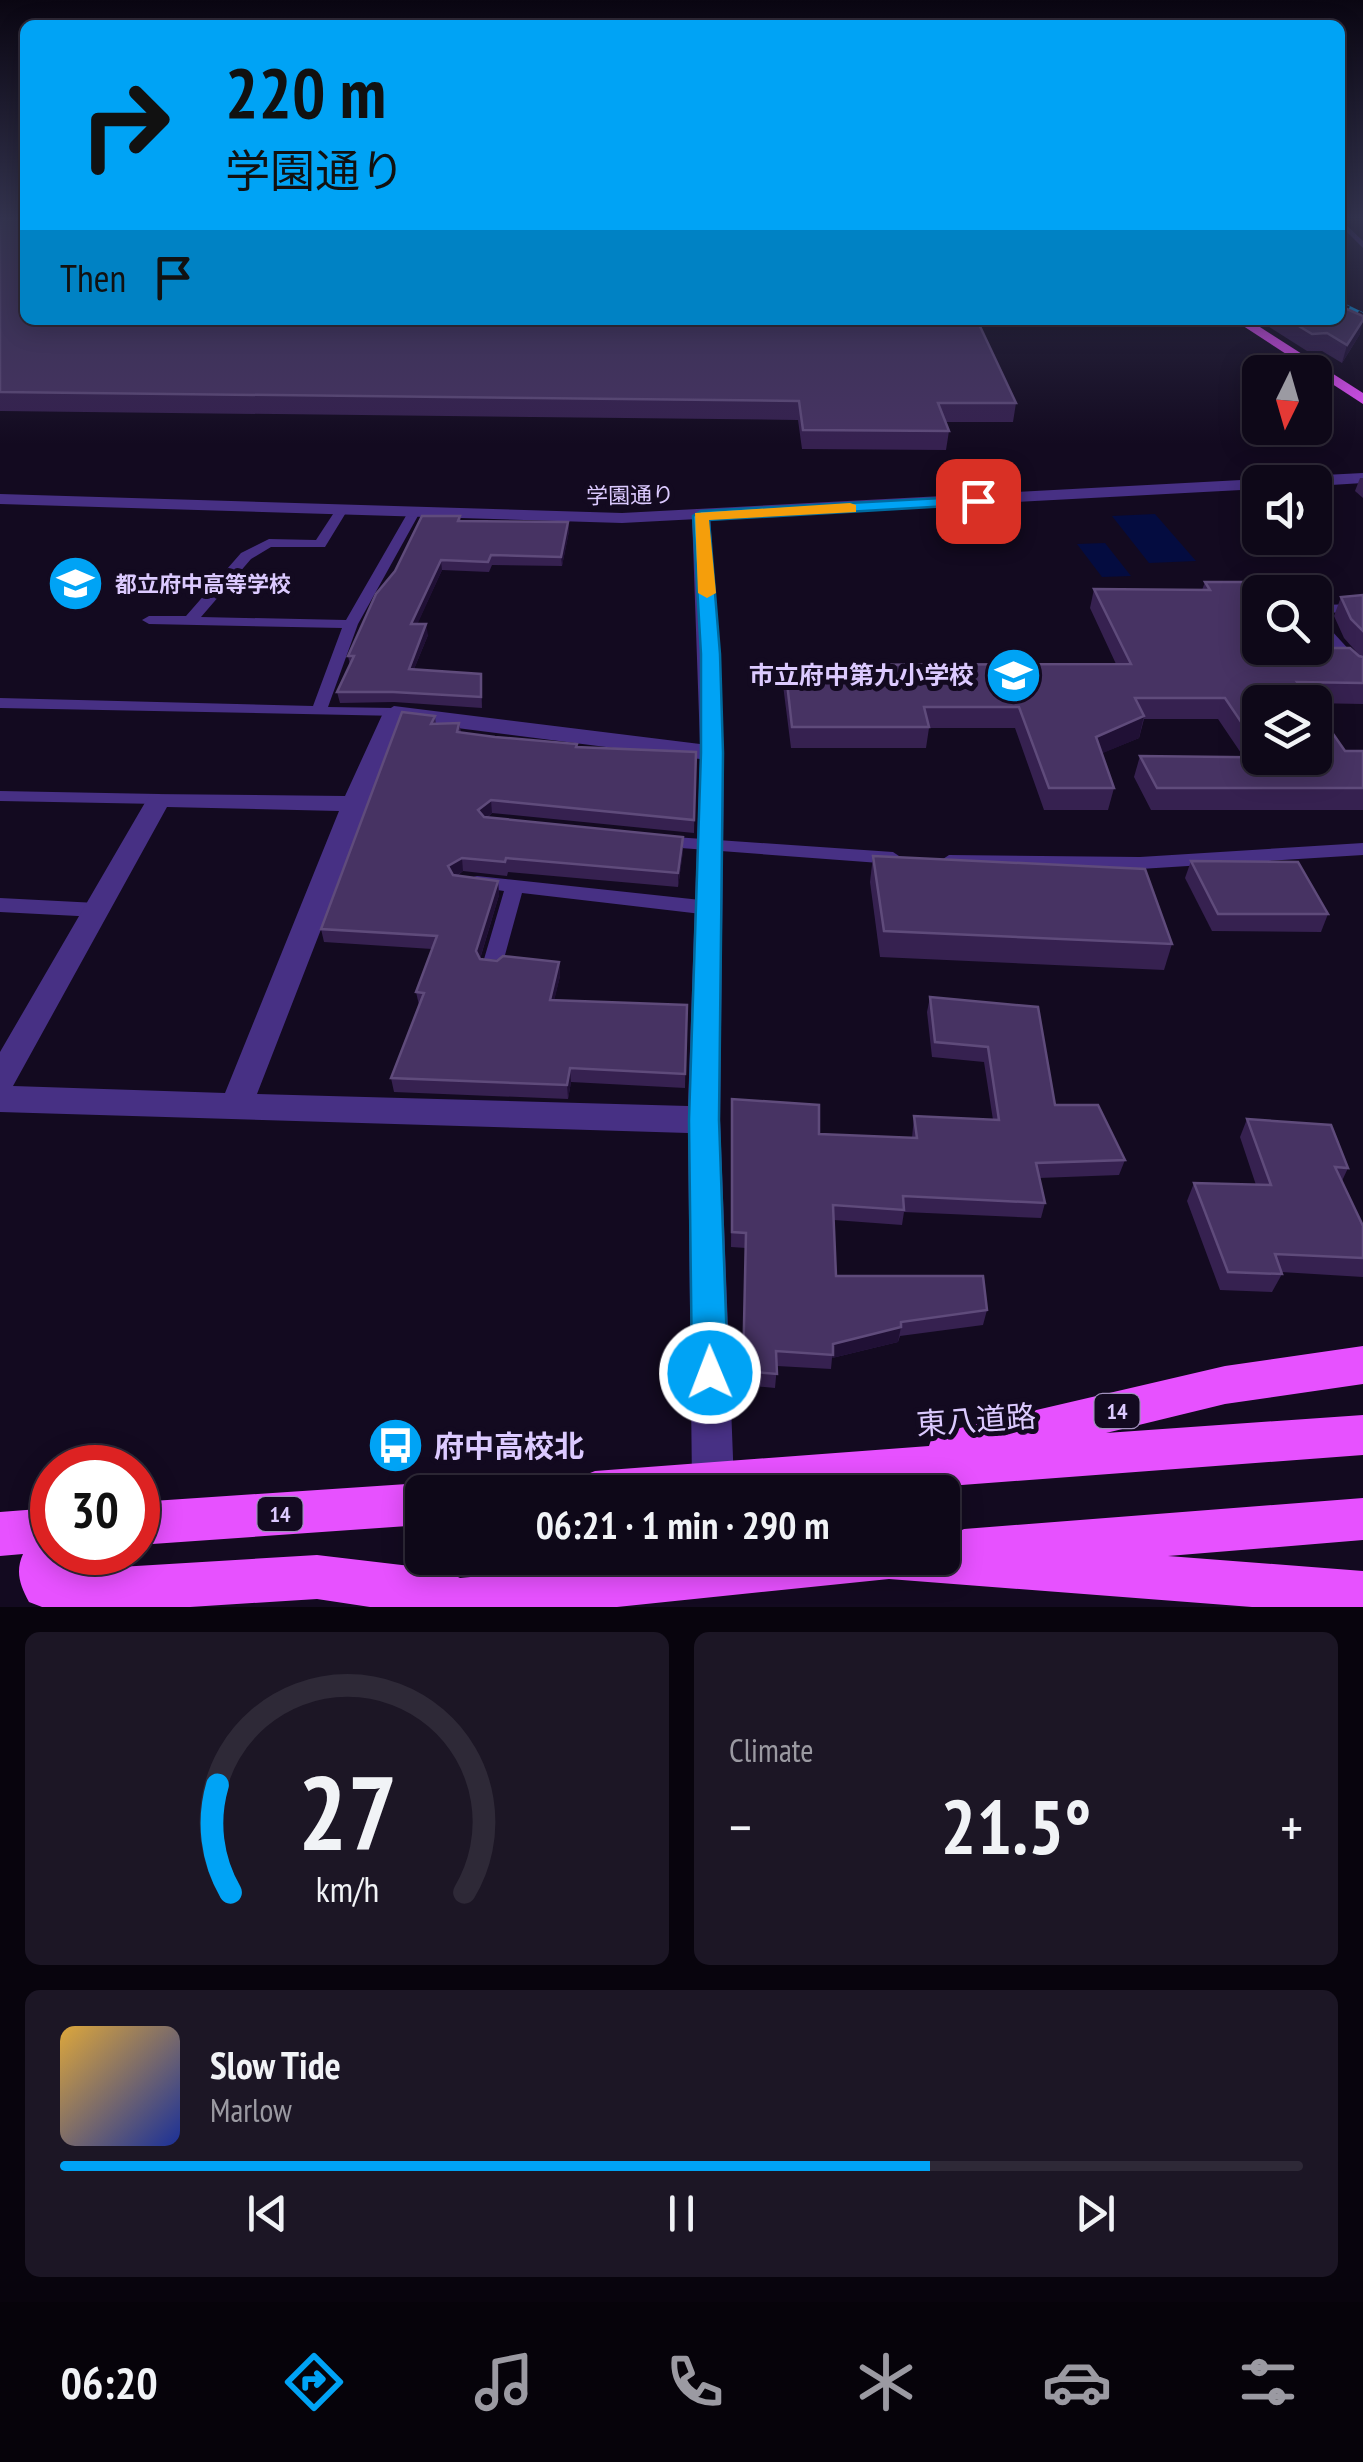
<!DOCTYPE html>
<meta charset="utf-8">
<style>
:root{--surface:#0e0818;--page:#1c1625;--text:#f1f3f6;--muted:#9b9aa2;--line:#2e2937;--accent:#00a3f5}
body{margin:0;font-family:"PT Sans Narrow","Noto Sans JP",sans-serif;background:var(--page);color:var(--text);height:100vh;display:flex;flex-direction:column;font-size:38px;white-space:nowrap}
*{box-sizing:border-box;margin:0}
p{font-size:32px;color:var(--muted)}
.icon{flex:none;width:55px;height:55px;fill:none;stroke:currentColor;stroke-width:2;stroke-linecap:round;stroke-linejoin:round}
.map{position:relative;height:1607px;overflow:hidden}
.panel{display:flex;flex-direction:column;gap:25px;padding:25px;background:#08040d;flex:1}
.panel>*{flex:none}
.banner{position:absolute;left:20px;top:20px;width:1325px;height:305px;border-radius:15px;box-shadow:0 5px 25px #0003,0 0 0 2px var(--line);background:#00a3f5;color:#111;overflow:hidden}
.needle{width:65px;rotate:185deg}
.buttons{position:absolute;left:1242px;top:355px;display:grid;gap:20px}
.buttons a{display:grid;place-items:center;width:90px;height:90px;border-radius:15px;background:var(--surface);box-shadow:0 5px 25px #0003,0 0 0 2px var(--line);font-size:50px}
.speed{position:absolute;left:30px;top:1445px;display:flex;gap:20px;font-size:50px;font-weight:700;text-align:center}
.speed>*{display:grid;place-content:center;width:130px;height:130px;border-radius:50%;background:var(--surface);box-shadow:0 5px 25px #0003,0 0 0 2px var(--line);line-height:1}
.speed .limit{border:15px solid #d22;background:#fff;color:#111}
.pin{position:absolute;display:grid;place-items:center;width:85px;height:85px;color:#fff;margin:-42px;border-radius:20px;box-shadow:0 5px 15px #0006}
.me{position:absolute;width:110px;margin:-55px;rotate:359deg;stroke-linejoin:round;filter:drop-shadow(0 0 8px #0008)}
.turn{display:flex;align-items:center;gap:35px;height:210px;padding:0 40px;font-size:45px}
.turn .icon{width:130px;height:130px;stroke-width:2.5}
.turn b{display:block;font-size:70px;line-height:85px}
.then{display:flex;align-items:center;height:95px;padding:0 40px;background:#0003;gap:20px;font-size:38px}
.big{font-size:75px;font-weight:800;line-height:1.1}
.panel .tile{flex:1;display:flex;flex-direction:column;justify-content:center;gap:15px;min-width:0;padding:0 35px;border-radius:15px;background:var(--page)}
.panel .dial{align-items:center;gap:0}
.dial svg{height:260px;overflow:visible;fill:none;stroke:var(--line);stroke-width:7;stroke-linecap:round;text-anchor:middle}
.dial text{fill:var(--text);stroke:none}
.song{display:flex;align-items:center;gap:30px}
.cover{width:120px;height:120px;border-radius:15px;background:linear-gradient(135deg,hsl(40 70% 55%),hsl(230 70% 35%))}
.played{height:10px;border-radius:5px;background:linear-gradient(90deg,var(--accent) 70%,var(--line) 70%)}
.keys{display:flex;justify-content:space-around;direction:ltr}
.heat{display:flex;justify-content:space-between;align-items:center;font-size:55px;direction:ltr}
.panel .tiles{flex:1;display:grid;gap:25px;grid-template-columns:1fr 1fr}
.tile:last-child{grid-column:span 2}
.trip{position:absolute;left:405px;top:1475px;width:555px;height:100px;border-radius:15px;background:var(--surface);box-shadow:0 5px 25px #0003,0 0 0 2px var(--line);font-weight:800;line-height:100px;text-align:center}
.dock{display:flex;height:160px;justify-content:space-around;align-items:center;background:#06030a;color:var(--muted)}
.dock .icon{width:70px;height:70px}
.dock .current{color:var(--accent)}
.dock b{font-size:45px;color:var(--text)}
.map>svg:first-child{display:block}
.water{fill:#040c40}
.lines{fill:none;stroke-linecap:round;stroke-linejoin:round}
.service{fill:#473084;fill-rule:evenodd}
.minor{fill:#473084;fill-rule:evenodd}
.tertiary{fill:#473084;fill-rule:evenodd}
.primary{fill:#e751ff;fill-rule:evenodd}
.rail-casing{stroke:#00a3f5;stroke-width:5}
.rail{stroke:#130a20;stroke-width:4;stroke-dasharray:10;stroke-linecap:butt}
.path-bridge{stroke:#21a1bc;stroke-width:5;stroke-dasharray:4 6;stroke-linecap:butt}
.wall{fill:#362150}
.shaded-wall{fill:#201035}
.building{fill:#473363;stroke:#5f4b7b;stroke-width:2.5}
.route{fill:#00a3f5;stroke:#006a9f;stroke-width:2.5}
.slow{fill:#f59e0b}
.labels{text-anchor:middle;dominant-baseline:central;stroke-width:10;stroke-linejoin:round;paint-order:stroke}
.far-street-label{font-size:22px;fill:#dccaff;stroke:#130a20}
.far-poi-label{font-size:22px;font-weight:bold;fill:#dccaff;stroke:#130a20;text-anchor:start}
.shield{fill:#130a20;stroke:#a090bc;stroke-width:2.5}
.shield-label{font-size:22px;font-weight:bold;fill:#dccaff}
.poi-label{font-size:25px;font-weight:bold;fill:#dccaff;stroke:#130a20;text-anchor:end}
.near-street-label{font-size:30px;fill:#dccaff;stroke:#130a20}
.near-poi-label{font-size:30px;font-weight:bold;fill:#dccaff;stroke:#130a20;text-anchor:start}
</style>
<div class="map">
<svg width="1363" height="1607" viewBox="0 0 1363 1607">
<rect width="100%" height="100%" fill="#130a20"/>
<g class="water">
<polygon points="1155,514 1196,561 1149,563 1112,516"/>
<polygon points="1105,543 1131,576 1102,577 1077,544"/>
</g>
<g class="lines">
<g class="service">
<polygon points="1340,219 1363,241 1363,248 1340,225"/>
<polygon points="337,508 347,511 325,547 271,547 251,559 201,617 346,620 407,514 417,511 419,514 358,624 328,707 394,708 400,710 402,713 400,716 0,708 0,698 313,706 342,628 149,624 142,620 149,616 186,616 241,553 269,539 316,540"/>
<polygon points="1363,604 1363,612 1315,613 1315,605"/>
<polygon points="1315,617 1320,618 1363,665 1363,675 1352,673 1315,630"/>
<polygon points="0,791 159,794 168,799 159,804 0,801"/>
<polygon points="660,836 893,852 902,858 893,864 654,846 651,842 654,838"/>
<polygon points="1363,843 1363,855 1140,869 949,867 940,861 949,855 1140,857"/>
<polygon points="477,876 710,901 717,903 720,908 717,913 710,915 522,893 502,966 499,971 485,971 482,966 504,891 470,886 468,882 470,878"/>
<polygon points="0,898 97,903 104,905 107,910 104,915 97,917 0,912"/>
</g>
<path class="minor" d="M701,511L710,516L724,753L720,1120L734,1484L730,1492H696L692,1484L688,1133L0,1112V1052L150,794L345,796L383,713L394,706L700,744L692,516ZM402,721L700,759L688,1106L257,1094ZM167,807L339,811L225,1093L13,1086Z"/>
<g class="tertiary">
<polygon points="1363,473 1363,483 1315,486 1315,482 1277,482 1285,477"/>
<polygon points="1260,479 1267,482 1260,482 1260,489 622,523 0,504 0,494 622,513"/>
</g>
<g class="primary">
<polygon points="1234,320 1249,320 1363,393 1363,404"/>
<polygon points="1363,1346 1363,1384 1225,1404 1106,1433 1363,1415 1363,1455 869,1492 574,1492 580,1477 595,1471 929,1446 932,1437 947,1431 1225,1366"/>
<polygon points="422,1483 438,1492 422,1492 422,1525 138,1545 138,1502"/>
<path d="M1363,1498V1540L1168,1556L1363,1571V1607H1252L889,1579L617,1607H370L317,1599L190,1607H42L29,1602C20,1585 15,1572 23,1554L0,1556V1512L52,1508V1552H72L64,1568L70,1570L317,1555L444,1570L460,1578L668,1558H942V1540L964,1529Z"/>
</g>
<defs>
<polyline id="rail" points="1340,304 1363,315"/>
</defs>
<use href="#rail" class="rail-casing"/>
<use href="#rail" class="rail"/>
<polyline class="path-bridge" points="958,494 971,511"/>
</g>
<g class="wall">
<polygon points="0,219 1016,403 1013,422 945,422 949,431 946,450 802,449 798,420 0,411"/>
<polygon points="1258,320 1340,320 1360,334 1342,363 1322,351 1307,351"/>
<polygon points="1360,478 1363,478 1363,498 1355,491"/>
<polygon points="460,516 461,521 568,522 569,531 562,566 492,565 489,572 442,570 417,624 428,635 414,669 481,674 482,708 394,702 340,703 337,692 350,665 348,656"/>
<polygon points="1205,582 1260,648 1360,656 1344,638 1334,616 1341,597 1363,595 1363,704 1260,702 1260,758 1363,751 1363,810 1151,810 1134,777 1140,756 1243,756 1218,719 1144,719 1139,738 1102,753 1114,788 1108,810 1044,810 1015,728 929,728 926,748 791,748 783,685 785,665 1116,664 1090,608 1094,589 1202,590"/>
<polygon points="435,716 436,724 459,723 461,732 495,737 577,744 577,747 696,752 694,833 492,813 487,818 683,837 683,851 678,887 508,872 507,876 463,871 457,876 498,881 499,895 480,959 559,962 560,976 554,1000 687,1005 685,1088 571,1082 568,1099 394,1092 391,1078 419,1005 416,992 432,949 324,942 321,929"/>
<polygon points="873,856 1172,944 1164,970 880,957 870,882"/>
<polygon points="1191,861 1328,914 1321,932 1212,931 1185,878"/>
<polygon points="930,997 1055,1105 1125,1160 1119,1175 1039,1178 1045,1203 1041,1218 904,1212 902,1225 834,1220 836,1276 987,1310 983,1325 900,1336 898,1342 832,1358 831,1369 777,1366 775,1388 742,1385 746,1248 731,1247 732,1099 819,1134 912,1138 914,1116 993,1120 984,1062 932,1057 927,1012"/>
<polygon points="1247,1119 1348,1168 1342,1181 1363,1226 1363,1277 1281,1272 1282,1274 1272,1292 1220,1290 1187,1201 1194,1183 1256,1185 1240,1137"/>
</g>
<g class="shaded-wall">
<polygon points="1363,320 1360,334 1342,363 1347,345"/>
<polygon points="568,522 569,531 562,566 561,557"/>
<polygon points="441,560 442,570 413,634 411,624"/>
<polygon points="426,624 428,635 410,679 409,669"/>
<polygon points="1144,716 1139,738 1091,758 1096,737"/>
<polygon points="491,800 492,813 479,823 478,810"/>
<polygon points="683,837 683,851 678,887 678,873"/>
<polygon points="462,858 463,871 450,880 448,866"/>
<polygon points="498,881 499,895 478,965 476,951"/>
<polygon points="559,962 560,976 551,1014 550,1000"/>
<polygon points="570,1068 571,1082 568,1099 567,1085"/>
<polygon points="901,1327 898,1342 832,1358 833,1344"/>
</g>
<g class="building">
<polygon points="0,219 25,219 25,320 977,320 1016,403 938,403 949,431 803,430 799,401 0,392"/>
<polygon points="1340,306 1363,316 1363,320 1347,345 1327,333 1312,334 1289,320 1340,320"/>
<polygon points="422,516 460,516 458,521 568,522 561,557 491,555 488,562 441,560 411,624 426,624 409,669 481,674 481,697 393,692 337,692 354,656 348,656 376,594 395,571"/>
<polygon points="1205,582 1251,582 1260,596 1260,648 1350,648 1359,656 1363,657 1363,683 1297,682 1311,702 1260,702 1260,750 1225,698 1135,698 1144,716 1096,737 1114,788 1049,788 1019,707 924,707 929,727 792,727 785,665 1131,664 1094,589 1210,590"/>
<polygon points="1363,595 1363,631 1351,619 1341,597"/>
<polygon points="1315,708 1345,751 1363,751 1363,788 1157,788 1140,756 1315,758"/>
<polygon points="402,712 435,716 431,724 459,723 457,732 495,737 577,744 576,747 696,752 694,820 491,800 478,810 484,817 683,837 678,873 506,858 505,862 462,858 448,866 453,875 498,881 476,951 480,959 497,961 503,956 559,962 550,1000 687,1005 685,1074 570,1068 567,1085 391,1078 424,993 416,992 437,936 321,929"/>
<polygon points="873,856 1145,869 1172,944 884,931"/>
<polygon points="1191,861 1298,862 1328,914 1218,914"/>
<polygon points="930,997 1038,1007 1055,1105 1098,1105 1125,1160 1036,1163 1045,1203 903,1196 904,1210 833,1205 836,1276 983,1276 987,1310 901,1322 901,1327 833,1344 833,1355 776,1351 777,1374 743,1371 746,1233 732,1232 732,1099 819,1105 819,1134 917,1138 914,1116 999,1120 988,1047 935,1042"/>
<polygon points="1247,1119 1331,1125 1348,1168 1335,1167 1363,1226 1363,1258 1275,1254 1282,1274 1228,1272 1194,1183 1271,1185"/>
</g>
<linearGradient id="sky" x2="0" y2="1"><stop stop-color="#0a0612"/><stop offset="0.49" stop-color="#33334e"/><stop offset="1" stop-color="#33334e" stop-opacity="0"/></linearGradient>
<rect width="1363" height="444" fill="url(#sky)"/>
<polygon class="route" points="978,496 986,501 983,504 709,520 720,654 723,753 719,1120 728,1373 723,1385 710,1390 697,1385 692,1373 689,1120 701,753 701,654 693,516 701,511"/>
<polygon class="slow" points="850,503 856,505 856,512 709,520 716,593 707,598 698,593 695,513"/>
<defs>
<symbol id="school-disc" viewBox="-11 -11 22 22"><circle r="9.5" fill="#00a3f5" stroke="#130a20"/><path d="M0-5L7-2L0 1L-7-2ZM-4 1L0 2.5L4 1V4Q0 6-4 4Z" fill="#fff"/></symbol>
<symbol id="bus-disc" viewBox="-11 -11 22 22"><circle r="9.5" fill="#00a3f5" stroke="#130a20"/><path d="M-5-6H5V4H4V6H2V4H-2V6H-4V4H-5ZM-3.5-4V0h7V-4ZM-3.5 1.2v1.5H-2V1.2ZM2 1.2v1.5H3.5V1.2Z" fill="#fff"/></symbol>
</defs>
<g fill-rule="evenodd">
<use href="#school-disc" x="44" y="552" width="63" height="63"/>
<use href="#school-disc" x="982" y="644" width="63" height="63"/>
<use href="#bus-disc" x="364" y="1414" width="63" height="63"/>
</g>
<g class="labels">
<g class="far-street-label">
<text transform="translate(630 495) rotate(-1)">学園通り</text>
</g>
<g class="far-poi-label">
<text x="115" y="584">都立府中高等学校</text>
</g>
<g class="shield">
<rect x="1094.5" y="1394" width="45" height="34" rx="8"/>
<rect x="257.5" y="1497" width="45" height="34" rx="8"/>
</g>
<g class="shield-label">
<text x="1117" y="1411">14</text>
<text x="280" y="1514">14</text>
</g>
<g class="poi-label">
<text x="974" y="675">市立府中第九小学校</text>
</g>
<g class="near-street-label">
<text transform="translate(976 1419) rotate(-4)">東八道路</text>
</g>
<g class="near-poi-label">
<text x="434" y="1445">府中高校北</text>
</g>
</g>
</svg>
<div class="buttons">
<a><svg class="needle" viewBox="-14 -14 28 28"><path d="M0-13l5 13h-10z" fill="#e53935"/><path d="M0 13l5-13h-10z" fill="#9b9aa2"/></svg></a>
<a><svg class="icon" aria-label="sound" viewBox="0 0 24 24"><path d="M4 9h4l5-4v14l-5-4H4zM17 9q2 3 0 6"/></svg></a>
<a><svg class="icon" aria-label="search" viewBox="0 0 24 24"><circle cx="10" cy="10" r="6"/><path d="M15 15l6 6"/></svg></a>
<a><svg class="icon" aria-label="layers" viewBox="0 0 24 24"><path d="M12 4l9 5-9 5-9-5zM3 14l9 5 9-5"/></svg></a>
</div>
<div class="speed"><div class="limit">30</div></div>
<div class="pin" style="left:978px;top:501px;background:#d93025"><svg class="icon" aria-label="arrive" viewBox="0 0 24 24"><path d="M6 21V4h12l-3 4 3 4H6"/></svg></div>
<svg class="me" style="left:710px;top:1373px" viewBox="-20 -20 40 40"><circle r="17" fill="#00a3f5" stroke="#fff" stroke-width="3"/><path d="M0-11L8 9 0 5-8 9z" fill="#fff"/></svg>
<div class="trip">06:21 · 1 min · 290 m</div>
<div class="banner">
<div class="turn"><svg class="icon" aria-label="right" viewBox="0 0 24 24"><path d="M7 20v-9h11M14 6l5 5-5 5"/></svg><div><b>220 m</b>学園通り</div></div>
<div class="then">Then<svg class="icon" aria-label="arrive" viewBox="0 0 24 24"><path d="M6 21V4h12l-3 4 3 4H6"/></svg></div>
</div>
</div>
<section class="panel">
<div class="tiles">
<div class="tile dial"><svg viewBox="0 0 100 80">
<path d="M14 69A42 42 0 1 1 86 69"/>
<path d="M14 69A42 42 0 0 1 10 36" stroke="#00a3f5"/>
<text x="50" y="56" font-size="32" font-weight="700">27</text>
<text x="50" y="72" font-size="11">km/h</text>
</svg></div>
<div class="tile"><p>Climate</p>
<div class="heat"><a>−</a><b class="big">21.5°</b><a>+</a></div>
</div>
<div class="tile">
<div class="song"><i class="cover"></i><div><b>Slow Tide</b><p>Marlow</p></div></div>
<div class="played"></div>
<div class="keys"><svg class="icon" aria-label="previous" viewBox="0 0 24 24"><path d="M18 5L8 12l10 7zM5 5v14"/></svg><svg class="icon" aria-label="pause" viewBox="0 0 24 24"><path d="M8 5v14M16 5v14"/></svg><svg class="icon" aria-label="next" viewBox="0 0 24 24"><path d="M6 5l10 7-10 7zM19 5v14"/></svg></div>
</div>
</div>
</section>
<nav class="dock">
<b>06:20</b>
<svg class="icon current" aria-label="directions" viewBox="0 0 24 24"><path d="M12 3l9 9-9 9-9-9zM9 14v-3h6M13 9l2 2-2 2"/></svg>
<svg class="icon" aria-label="music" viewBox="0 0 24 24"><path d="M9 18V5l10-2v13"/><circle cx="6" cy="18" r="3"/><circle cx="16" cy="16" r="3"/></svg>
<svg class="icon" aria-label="phone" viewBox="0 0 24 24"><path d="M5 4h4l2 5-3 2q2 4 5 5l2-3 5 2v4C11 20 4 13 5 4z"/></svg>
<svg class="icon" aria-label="climate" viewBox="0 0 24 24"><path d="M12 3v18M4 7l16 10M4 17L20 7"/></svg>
<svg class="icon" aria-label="car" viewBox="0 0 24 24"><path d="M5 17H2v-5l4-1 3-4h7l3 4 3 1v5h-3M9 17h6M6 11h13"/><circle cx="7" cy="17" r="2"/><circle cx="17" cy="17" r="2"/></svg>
<svg class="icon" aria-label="filters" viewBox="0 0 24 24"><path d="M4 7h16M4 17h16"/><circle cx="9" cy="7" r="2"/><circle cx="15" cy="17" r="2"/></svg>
</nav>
